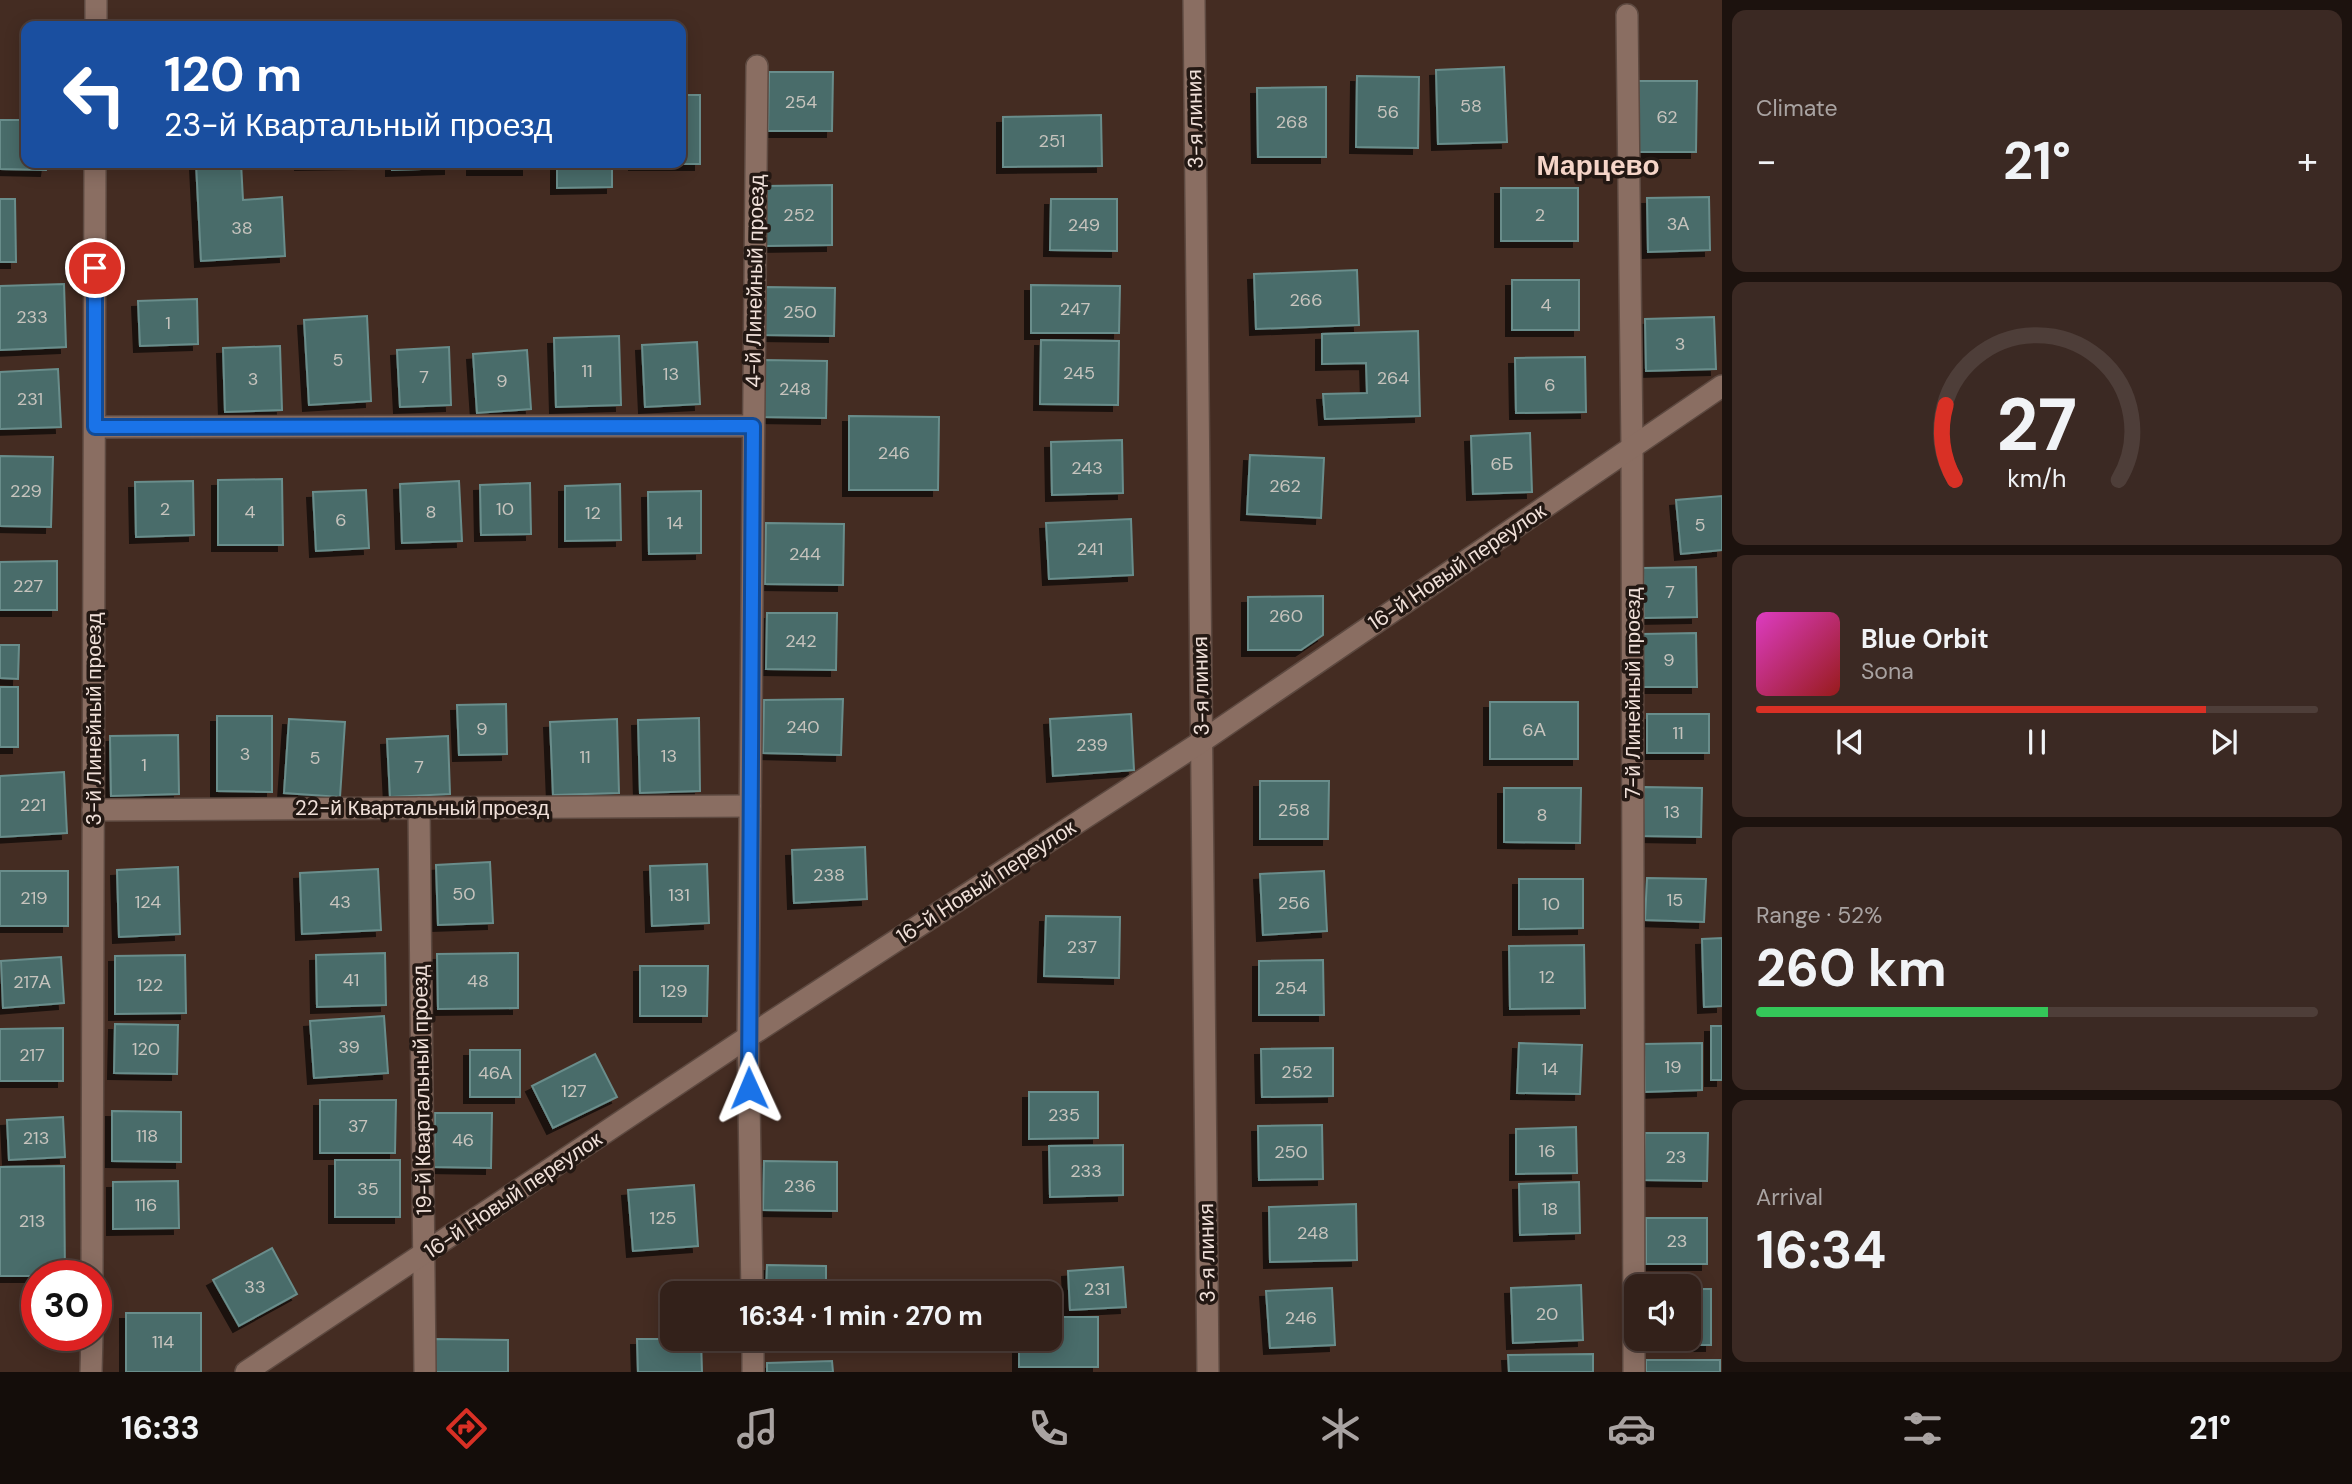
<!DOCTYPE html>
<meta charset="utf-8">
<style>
:root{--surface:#33211a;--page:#3b2923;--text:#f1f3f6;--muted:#a9a3a2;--line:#4e3e39;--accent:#d93025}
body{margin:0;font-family:"DM Sans",sans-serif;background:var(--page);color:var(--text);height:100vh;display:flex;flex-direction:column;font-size:26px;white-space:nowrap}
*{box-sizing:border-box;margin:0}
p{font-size:23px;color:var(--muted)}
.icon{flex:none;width:38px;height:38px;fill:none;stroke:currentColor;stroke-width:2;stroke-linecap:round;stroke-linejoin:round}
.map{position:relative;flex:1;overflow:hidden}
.side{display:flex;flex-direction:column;gap:10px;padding:10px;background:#1c120e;width:630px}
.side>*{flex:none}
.banner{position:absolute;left:21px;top:21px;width:665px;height:147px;border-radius:14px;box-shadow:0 4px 18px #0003,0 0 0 2px var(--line);background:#1a4fa0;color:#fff;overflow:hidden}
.controls{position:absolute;left:1624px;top:1274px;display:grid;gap:14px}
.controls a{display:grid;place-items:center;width:77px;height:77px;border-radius:14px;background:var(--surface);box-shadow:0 4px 18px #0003,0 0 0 2px var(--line);font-size:35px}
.speed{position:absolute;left:21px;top:1260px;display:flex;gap:14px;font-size:35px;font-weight:700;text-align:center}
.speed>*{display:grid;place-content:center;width:91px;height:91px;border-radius:50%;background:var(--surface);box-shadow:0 4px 18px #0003,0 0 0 2px var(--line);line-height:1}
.speed .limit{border:10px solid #d22;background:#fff;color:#111}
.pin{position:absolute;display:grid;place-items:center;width:60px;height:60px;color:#fff;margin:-30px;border:4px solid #fff;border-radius:50%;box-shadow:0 2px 7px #0007}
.me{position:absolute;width:77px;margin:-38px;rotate:359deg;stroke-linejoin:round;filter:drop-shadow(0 0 5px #0008)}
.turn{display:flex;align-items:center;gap:24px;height:147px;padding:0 28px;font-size:32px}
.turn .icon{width:91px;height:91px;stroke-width:2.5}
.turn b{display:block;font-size:49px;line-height:60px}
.big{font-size:52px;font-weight:700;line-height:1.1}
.side .tile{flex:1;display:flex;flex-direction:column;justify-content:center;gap:10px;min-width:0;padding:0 24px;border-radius:14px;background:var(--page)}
.side .dial{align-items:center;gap:0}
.dial svg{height:182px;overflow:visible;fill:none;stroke:var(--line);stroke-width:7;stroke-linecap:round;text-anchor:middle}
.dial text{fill:var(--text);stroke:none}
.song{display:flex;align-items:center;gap:21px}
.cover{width:84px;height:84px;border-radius:10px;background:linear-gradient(135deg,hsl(310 70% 55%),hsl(0 70% 35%))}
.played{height:7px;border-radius:4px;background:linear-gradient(90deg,var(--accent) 80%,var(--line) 80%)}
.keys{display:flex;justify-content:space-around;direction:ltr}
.heat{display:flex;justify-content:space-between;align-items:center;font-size:38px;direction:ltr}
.charge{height:10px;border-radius:5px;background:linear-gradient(90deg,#34c759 52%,var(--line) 0)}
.trip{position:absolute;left:660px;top:1281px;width:402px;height:70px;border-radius:14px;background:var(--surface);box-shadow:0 4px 18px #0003,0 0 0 2px var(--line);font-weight:700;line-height:70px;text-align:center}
.tab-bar{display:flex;height:112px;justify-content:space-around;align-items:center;background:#140d0a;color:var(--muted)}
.tab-bar .icon{width:49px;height:49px}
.tab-bar .current{color:var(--accent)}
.tab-bar b{font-size:32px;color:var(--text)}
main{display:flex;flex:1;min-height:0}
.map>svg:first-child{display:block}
.building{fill:#496c6a;stroke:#698d8b;stroke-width:2;filter:url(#shadow)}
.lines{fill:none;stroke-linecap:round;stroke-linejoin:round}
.minor-casing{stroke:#5d4940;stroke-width:24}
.tertiary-casing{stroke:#5d4940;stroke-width:24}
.minor{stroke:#8a6e62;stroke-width:21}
.tertiary{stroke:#8a6e62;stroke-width:21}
.route-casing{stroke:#114b97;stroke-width:18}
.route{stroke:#1a73e8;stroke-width:12}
.labels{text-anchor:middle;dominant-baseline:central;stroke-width:7;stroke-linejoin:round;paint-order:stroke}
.number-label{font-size:18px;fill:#c6c3bd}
.street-label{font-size:21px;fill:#f0e0d9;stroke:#231813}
.district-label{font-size:28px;font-weight:bold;fill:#f5d5c8;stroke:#231813}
</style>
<main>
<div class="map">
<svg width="1722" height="1372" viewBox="0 0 1722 1372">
<defs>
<filter id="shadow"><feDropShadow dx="-6" dy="6" stdDeviation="0" flood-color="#0009"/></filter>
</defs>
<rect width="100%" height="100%" fill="#442c22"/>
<g class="building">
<polygon points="1504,67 1507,142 1438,144 1436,70"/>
<polygon points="769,72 833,72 832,131 768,131"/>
<polygon points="1357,76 1419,77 1418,148 1356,147"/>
<polygon points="1638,81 1697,81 1696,152 1638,152"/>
<polygon points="1326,87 1326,157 1258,157 1257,88"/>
<polygon points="681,95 700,95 700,164 634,164 681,163"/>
<polygon points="1101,115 1102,166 1003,167 1003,117"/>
<polygon points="0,120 26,120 26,163 47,163 46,170 0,169"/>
<polygon points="196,163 241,163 243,200 282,197 285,256 201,261"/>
<polygon points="301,163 364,163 301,164"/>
<polygon points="392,163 450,163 450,168 392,170"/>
<rect x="473" y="163" width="55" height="6"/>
<polygon points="557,163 612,163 612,187 557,188"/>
<polygon points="832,185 832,245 765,246 766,186"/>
<rect x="1501" y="188" width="77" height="53"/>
<polygon points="1709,197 1710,250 1648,252 1647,198"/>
<polygon points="0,199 15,199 16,262 0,262"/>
<polygon points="1051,199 1117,199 1117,251 1050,250"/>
<polygon points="1357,270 1359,325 1256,329 1254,274"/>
<rect x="1512" y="280" width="67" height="50"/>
<polygon points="64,284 66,347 0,350 0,286"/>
<polygon points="1031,285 1120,286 1119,333 1031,333"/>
<polygon points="765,287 835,288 834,336 765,335"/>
<polygon points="197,299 198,344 140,346 138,301"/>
<polygon points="367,316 371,401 309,405 304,320"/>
<polygon points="1714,317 1716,369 1646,371 1645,319"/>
<polygon points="1418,331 1420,416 1325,419 1323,394 1367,393 1366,363 1322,364 1322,334"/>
<polygon points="619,336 621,405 556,407 554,338"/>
<polygon points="1041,340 1119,341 1118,405 1040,404"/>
<polygon points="697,342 700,404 645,407 642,345"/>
<polygon points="280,346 282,410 225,412 223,348"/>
<polygon points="449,347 451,405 400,407 397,350"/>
<polygon points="527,350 531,409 477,413 473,354"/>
<polygon points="1585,357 1586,412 1516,413 1515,358"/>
<polygon points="764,360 827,361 826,418 763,417"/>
<polygon points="58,369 61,427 0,429 0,372"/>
<polygon points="849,416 939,417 938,490 849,490"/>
<polygon points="1530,433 1532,492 1473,494 1471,436"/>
<polygon points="1122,440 1123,493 1052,495 1051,442"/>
<polygon points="1250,455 1324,458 1321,518 1247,514"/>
<polygon points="0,456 53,457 51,527 0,526"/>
<polygon points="282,479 283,545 218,545 218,480"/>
<polygon points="193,481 194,535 136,537 135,482"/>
<polygon points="459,481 462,541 402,543 400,484"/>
<polygon points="530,483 531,534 481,535 480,485"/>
<polygon points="620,484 621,540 565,541 565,486"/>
<polygon points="366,490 369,548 316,551 313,492"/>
<polygon points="701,491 701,553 649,554 648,492"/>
<polygon points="1722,496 1722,550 1681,554 1676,500"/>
<polygon points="1131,519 1133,575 1049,579 1046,523"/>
<polygon points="766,523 844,524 843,585 765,584"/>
<polygon points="57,561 57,610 0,610 0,562"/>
<polygon points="1696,567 1697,617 1644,618 1643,568"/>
<polygon points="1323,596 1323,635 1301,650 1248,650 1248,597"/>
<polygon points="767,613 837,613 836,670 766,669"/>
<polygon points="1696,633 1697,687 1642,687 1642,634"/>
<polygon points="0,645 19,645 18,679 0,678"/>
<rect x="0" y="687" width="18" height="60"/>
<polygon points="843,699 841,755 763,753 764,700"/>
<rect x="1490" y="702" width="88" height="57"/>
<polygon points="506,704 507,754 459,755 457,705"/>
<polygon points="1131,714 1134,770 1053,776 1050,719"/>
<rect x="1647" y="714" width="62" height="39"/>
<polygon points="217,716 272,716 272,792 217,791"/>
<polygon points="699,718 700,791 640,793 638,720"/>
<polygon points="289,719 345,722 340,797 284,793"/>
<polygon points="617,719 619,793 553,795 550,722"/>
<polygon points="178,735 179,794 111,796 110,736"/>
<polygon points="448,736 450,794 390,797 387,739"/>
<polygon points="64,772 67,833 0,837 0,776"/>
<polygon points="1260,781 1329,781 1328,839 1260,839"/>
<polygon points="1644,787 1702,788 1701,837 1643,836"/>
<polygon points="1504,788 1581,788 1580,843 1504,842"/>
<polygon points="865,847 867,899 794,903 792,850"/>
<polygon points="490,862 493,923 438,925 436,865"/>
<polygon points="707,864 709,923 652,926 650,866"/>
<polygon points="178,867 180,934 119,937 117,870"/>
<polygon points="378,869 381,930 302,934 300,873"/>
<rect x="0" y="871" width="68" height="55"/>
<polygon points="1324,871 1327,931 1263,935 1260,874"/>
<polygon points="1647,878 1706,879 1704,922 1645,920"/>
<polygon points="1519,879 1583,879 1583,928 1519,929"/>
<polygon points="1046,916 1120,917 1119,978 1044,976"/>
<polygon points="1722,938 1722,1006 1704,1007 1702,939"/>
<polygon points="1584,945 1585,1008 1510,1009 1509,946"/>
<polygon points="385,953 386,1005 317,1007 316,955"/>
<polygon points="518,953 518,1008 438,1009 437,954"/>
<polygon points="185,955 186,1013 115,1014 115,956"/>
<polygon points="61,957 64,1003 3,1008 1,961"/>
<polygon points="1323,960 1324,1015 1259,1015 1259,961"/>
<polygon points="640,966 708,966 707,1016 640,1016"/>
<polygon points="384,1016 388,1073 314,1078 310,1021"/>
<polygon points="115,1024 178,1025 177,1074 114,1073"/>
<rect x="1711" y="1026" width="11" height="54"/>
<polygon points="63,1028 63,1081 0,1081 0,1029"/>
<polygon points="1519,1043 1582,1045 1580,1094 1517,1093"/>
<polygon points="1702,1043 1702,1090 1645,1092 1644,1044"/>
<polygon points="1333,1048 1333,1096 1262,1097 1261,1049"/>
<rect x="470" y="1050" width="50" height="47"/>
<polygon points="595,1054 617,1097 553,1128 532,1086"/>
<polygon points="1029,1092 1098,1092 1098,1138 1029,1139"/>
<polygon points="320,1100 396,1100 395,1153 320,1153"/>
<polygon points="112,1111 181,1112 181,1162 112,1161"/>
<polygon points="435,1113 492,1113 491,1168 434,1167"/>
<polygon points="63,1117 65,1157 9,1160 7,1120"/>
<polygon points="1322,1125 1323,1179 1259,1180 1258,1126"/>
<polygon points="1576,1127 1577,1173 1516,1174 1516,1129"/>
<polygon points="1645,1133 1708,1133 1707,1181 1644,1180"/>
<polygon points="1123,1145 1123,1195 1050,1197 1049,1146"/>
<rect x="335" y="1160" width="65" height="57"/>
<polygon points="764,1161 837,1162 837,1211 763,1210"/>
<polygon points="64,1166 65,1276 0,1276 0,1167"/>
<polygon points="178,1181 179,1228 113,1229 113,1182"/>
<polygon points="1579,1182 1580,1233 1520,1235 1519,1184"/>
<polygon points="694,1185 698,1246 633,1251 628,1190"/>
<polygon points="1356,1204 1357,1260 1270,1262 1269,1207"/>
<rect x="1646" y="1218" width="61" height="46"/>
<polygon points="272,1248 297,1294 239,1326 213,1280"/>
<polygon points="767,1265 826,1266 826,1293 766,1293"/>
<polygon points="1123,1267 1126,1307 1070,1310 1068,1271"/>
<polygon points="1581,1285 1583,1340 1513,1343 1511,1288"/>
<polygon points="1332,1288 1335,1345 1270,1348 1266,1291"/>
<polygon points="1689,1289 1711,1289 1711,1345 1645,1345 1645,1339 1689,1339"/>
<rect x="126" y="1313" width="75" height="59"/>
<polygon points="1050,1317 1098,1317 1098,1367 1019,1367 1019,1339 1050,1339"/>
<polygon points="434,1339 508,1340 508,1372 434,1372"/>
<polygon points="637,1339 701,1339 702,1372 638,1372"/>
<polygon points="1593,1354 1593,1372 1509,1372 1508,1355"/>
<rect x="1646" y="1360" width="74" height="12"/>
<polygon points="832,1361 833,1372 767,1372 767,1363"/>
</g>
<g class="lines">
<defs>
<g id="minor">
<polyline points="1194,0 1208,1372"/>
<polyline points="1627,15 1632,447 1634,1372"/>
<polyline points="96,26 96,0"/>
<polyline points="95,427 753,426"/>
<polyline points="419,808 425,1372"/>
<polyline points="93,810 750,806"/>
<polyline points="92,1276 95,163"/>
<polyline points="752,1293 748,1037 757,66"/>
<polyline points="753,1339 753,1372"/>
<polyline points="91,1372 92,1335"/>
</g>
<polyline id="tertiary" points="246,1372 748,1037 1201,742 1722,386"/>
</defs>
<use href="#minor" class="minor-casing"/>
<use href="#tertiary" class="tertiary-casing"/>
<use href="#minor" class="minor"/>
<use href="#tertiary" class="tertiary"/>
</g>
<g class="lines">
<defs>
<polyline id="route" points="95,268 95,427 753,426 749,1088"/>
</defs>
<use href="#route" class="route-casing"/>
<use href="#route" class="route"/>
</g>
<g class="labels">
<g class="number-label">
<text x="801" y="102">254</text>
<text x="1471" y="106">58</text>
<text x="1388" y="112">56</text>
<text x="1667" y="117">62</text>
<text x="1292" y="122">268</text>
<text x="1052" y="141">251</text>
<text x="799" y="215">252</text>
<text x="1540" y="215">2</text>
<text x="1678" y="224">3А</text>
<text x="1084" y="225">249</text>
<text x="242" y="228">38</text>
<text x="1306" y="300">266</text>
<text x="1546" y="305">4</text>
<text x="1075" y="309">247</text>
<text x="800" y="312">250</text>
<text x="32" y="317">233</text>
<text x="168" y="323">1</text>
<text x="1680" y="344">3</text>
<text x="338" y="360">5</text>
<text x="587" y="371">11</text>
<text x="1079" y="373">245</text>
<text x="671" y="374">13</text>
<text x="424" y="377">7</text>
<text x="1393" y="378">264</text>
<text x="253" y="379">3</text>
<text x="502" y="381">9</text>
<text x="1550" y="385">6</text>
<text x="795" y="389">248</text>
<text x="30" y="399">231</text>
<text x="894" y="453">246</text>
<text x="1502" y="464">6Б</text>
<text x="1087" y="468">243</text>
<text x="1285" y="486">262</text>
<text x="26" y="491">229</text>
<text x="165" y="509">2</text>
<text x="505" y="509">10</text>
<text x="250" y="512">4</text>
<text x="431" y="512">8</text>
<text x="593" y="513">12</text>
<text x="341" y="520">6</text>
<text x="675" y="523">14</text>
<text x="1700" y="525">5</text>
<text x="1090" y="549">241</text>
<text x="805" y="554">244</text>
<text x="28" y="586">227</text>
<text x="1670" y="592">7</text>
<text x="1286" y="616">260</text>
<text x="801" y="641">242</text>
<text x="1669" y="660">9</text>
<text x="803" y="727">240</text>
<text x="482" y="729">9</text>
<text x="1534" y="730">6А</text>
<text x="1678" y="733">11</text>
<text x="1092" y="745">239</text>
<text x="245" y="754">3</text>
<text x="669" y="756">13</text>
<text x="585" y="757">11</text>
<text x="315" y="758">5</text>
<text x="144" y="765">1</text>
<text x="419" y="767">7</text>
<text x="33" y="805">221</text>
<text x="1294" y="810">258</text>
<text x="1672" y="812">13</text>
<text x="1542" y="815">8</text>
<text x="829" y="875">238</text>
<text x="464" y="894">50</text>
<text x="679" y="895">131</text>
<text x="34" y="898">219</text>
<text x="1675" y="900">15</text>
<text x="148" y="902">124</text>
<text x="340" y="902">43</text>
<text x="1294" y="903">256</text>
<text x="1551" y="904">10</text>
<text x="1082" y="947">237</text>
<text x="1547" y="977">12</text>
<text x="351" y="980">41</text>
<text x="478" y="981">48</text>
<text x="32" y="982">217А</text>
<text x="150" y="985">122</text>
<text x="1291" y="988">254</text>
<text x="674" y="991">129</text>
<text x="349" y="1047">39</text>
<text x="146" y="1049">120</text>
<text x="32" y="1055">217</text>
<text x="1673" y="1067">19</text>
<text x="1550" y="1069">14</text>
<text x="1297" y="1072">252</text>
<text x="495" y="1073">46А</text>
<text x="574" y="1091">127</text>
<text x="1064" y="1115">235</text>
<text x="358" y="1126">37</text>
<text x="147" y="1136">118</text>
<text x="36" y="1138">213</text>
<text x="463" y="1140">46</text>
<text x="1547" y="1151">16</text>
<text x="1291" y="1152">250</text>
<text x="1676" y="1157">23</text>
<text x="1086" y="1171">233</text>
<text x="800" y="1186">236</text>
<text x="368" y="1189">35</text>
<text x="146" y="1205">116</text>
<text x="1550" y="1209">18</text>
<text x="663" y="1218">125</text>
<text x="32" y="1221">213</text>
<text x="1313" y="1233">248</text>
<text x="1677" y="1241">23</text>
<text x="255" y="1287">33</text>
<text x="1097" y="1289">231</text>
<text x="1547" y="1314">20</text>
<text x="1301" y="1318">246</text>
<text x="163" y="1342">114</text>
</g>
<g class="street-label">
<text transform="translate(1195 119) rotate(-91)">3-я линия</text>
<text transform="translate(755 281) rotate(-89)">4-й Линейный проезд</text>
<text transform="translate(1457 567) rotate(-34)">16-й Новый переулок</text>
<text transform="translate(1201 686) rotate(-91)">3-я линия</text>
<text transform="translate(1633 693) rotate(-90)">7-й Линейный проезд</text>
<text transform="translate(94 719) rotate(-90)">3-й Линейный проезд</text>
<text x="422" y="808">22-й Квартальный проезд</text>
<text transform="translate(986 882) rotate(-33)">16-й Новый переулок</text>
<text transform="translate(422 1090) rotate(-91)">19-й Квартальный проезд</text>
<text transform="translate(513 1195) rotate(-34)">16-й Новый переулок</text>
<text transform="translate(1207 1253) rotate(-91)">3-я линия</text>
</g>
<g class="district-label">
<text x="1598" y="165">Марцево</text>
</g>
</g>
</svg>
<div class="controls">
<a><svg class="icon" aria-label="sound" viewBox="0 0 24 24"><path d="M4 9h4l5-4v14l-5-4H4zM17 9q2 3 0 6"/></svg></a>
</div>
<div class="speed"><div class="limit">30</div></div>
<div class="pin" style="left:95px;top:268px;background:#d93025"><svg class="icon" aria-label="arrive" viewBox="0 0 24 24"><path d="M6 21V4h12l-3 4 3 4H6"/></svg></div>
<svg class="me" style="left:749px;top:1088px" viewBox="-20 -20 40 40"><path d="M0-17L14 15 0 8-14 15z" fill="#1a73e8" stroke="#fff" stroke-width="4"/></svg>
<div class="trip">16:34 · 1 min · 270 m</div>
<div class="banner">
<div class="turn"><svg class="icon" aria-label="left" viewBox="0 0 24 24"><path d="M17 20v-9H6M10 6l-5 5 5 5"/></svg><div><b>120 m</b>23-й Квартальный проезд</div></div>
</div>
</div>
<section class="side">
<div class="tile"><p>Climate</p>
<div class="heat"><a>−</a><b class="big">21°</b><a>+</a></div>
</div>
<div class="tile dial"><svg viewBox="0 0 100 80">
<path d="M14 69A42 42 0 1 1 86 69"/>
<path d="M14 69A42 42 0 0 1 10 36" stroke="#d93025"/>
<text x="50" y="56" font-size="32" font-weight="700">27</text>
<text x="50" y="72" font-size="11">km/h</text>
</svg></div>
<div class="tile">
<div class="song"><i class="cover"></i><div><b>Blue Orbit</b><p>Sona</p></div></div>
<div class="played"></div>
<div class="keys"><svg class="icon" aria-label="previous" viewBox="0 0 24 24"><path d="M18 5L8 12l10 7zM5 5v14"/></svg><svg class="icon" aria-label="pause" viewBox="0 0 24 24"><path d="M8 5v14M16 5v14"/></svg><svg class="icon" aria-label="next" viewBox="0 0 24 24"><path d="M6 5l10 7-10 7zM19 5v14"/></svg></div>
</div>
<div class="tile"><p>Range · 52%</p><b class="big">260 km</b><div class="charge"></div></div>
<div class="tile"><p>Arrival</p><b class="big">16:34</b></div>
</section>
</main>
<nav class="tab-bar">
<b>16:33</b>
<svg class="icon current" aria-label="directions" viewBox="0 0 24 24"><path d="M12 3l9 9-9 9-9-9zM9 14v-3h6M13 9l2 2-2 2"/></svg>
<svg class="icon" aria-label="music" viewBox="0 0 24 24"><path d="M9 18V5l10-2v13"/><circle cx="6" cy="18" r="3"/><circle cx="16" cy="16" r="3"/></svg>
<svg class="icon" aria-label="phone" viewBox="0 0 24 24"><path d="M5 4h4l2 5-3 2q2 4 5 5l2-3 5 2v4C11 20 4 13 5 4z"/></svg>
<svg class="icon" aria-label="climate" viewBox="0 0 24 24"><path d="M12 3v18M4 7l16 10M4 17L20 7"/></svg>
<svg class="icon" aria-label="car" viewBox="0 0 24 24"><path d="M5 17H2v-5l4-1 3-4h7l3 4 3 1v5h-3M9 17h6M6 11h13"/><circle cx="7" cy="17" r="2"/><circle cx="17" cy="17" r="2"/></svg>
<svg class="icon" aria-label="filters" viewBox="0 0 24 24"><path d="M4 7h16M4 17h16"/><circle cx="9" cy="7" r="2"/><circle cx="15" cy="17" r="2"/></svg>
<b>21°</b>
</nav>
